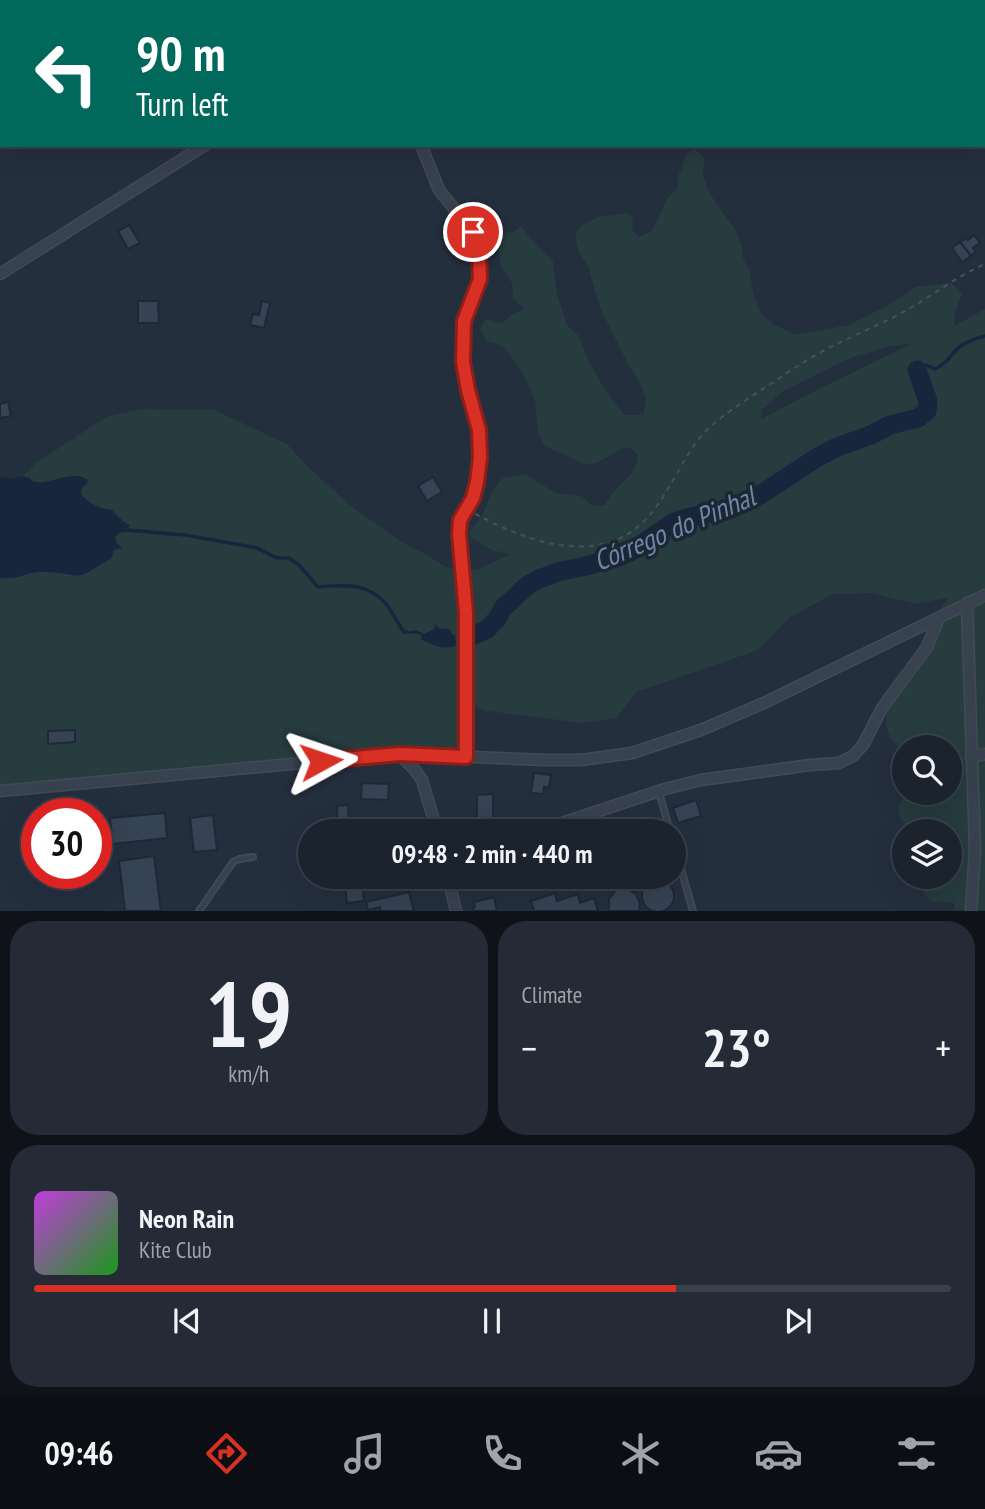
<!DOCTYPE html>
<meta charset="utf-8">
<style>
:root{--surface:#1b232e;--page:#242b36;--text:#f1f3f6;--muted:#a0a4aa;--line:#39404a;--accent:#d93025}
body{margin:0;font-family:"PT Sans Narrow",sans-serif;background:var(--page);color:var(--text);height:100vh;display:flex;flex-direction:column;font-size:26px;white-space:nowrap}
*{box-sizing:border-box;margin:0}
p{font-size:23px;color:var(--muted)}
.icon{flex:none;width:38px;height:38px;fill:none;stroke:currentColor;stroke-width:2;stroke-linecap:round;stroke-linejoin:round}
.map{position:relative;height:911px;overflow:hidden}
.details{display:flex;flex-direction:column;gap:10px;padding:10px;background:#0f1319;flex:1}
.details>*{flex:none}
.hud{position:absolute;left:0px;top:0px;width:985px;height:147px;box-shadow:0 7px 28px #0002,0 0 0 2px var(--line);background:#00695c;color:#fff;overflow:hidden}
.fabs{position:absolute;left:892px;top:735px;display:grid;gap:14px}
.fabs a{display:grid;place-items:center;width:70px;height:70px;border-radius:50%;background:var(--surface);box-shadow:0 7px 28px #0002,0 0 0 2px var(--line);font-size:35px}
.speed{position:absolute;left:21px;top:798px;display:flex;gap:14px;font-size:35px;font-weight:700;text-align:center}
.speed>*{display:grid;place-content:center;width:91px;height:91px;border-radius:50%;background:var(--surface);box-shadow:0 7px 28px #0002,0 0 0 2px var(--line);line-height:1}
.speed .limit{border:10px solid #d22;background:#fff;color:#111}
.pin{position:absolute;display:grid;place-items:center;width:60px;height:60px;color:#fff;margin:-30px;border:4px solid #fff;border-radius:50%;box-shadow:0 2px 7px #0007}
.me{position:absolute;width:77px;margin:-38px;rotate:85deg;stroke-linejoin:round;filter:drop-shadow(0 0 5px #0008)}
.turn{display:flex;align-items:center;gap:24px;height:147px;padding:0 21px;font-size:32px}
.turn .icon{width:91px;height:91px;stroke-width:2.5}
.turn b{display:block;font-size:49px;line-height:60px}
.big{font-size:52px;font-weight:800;line-height:1.1}
.details .card{flex:1;display:flex;flex-direction:column;justify-content:center;gap:10px;min-width:0;padding:0 24px;border-radius:28px;background:var(--page)}
.details .dial{align-items:center;gap:0}
.dial b{font-size:91px;line-height:1}
.song{display:flex;align-items:center;gap:21px}
.cover{width:84px;height:84px;border-radius:10px;background:linear-gradient(135deg,hsl(290 70% 55%),hsl(120 70% 35%))}
.played{height:7px;border-radius:4px;background:linear-gradient(90deg,var(--accent) 70%,var(--line) 70%)}
.keys{display:flex;justify-content:space-around;direction:ltr}
.heat{display:flex;justify-content:space-between;align-items:center;font-size:38px;direction:ltr}
.details .tiles{flex:1;display:grid;gap:10px;grid-template-columns:1fr 1fr}
.card:last-child{grid-column:span 2}
.trip{position:absolute;left:298px;top:819px;width:388px;height:70px;border-radius:35px;background:var(--surface);box-shadow:0 7px 28px #0002,0 0 0 2px var(--line);font-weight:800;line-height:70px;text-align:center}
.tab-bar{display:flex;height:112px;justify-content:space-around;align-items:center;background:#0b0e12;color:var(--muted)}
.tab-bar .icon{width:49px;height:49px}
.tab-bar .active{color:var(--accent)}
.tab-bar b{font-size:32px;color:var(--text)}
.map>svg:first-child{display:block}
.green{fill:#263c3f;fill-rule:evenodd}
.water{fill:#17263c}
.lines{fill:none;stroke-linecap:round;stroke-linejoin:round}
.stream{stroke:#17263c;stroke-width:3.5}
.river{stroke:#17263c;stroke-width:19}
.building{fill:#364354;stroke:#1f2835;stroke-width:2}
.lane-casing{stroke:#414a57;stroke-width:8}
.street-casing{stroke:#414a57;stroke-width:13}
.path{stroke:#3f5557;stroke-width:2;stroke-dasharray:5 5;stroke-linecap:butt}
.lane{stroke:#38414e;stroke-width:4.5}
.street{stroke:#38414e;stroke-width:10}
.route-casing{stroke:#8d1f18;stroke-width:18}
.route{stroke:#d93025;stroke-width:12}
.labels{text-anchor:middle;dominant-baseline:central;stroke-width:7;stroke-linejoin:round;paint-order:stroke}
.water-label{font-size:28px;font-style:italic;fill:#6d86a8;stroke:#1d2633}
</style>
<div class="map">
<svg width="985" height="911" viewBox="0 0 985 911">
<rect width="100%" height="100%" fill="#242f3e"/>
<path class="green" d="M696,149L705,160L703,174L707,188L714,200L736,231L742,246L743,258L750,272L753,293L761,314L773,324L796,335L849,325L889,305L916,287L951,283L962,294L955,312L954,326L985,309V910H954V903C946,901 938,902 930,901L917,883L915,877H950V831H905C904,822 895,811 900,803C902,799 905,796 908,793H950V747H905V753L890,738L886,725L887,711L921,650L938,613L949,597L916,604L871,593L833,594L790,617L758,650L636,692L616,718L582,723L488,711L465,704L464,760L405,756L0,795V500L36,463L108,416L142,409L214,410L287,444L307,466L351,506L400,541L427,555L446,567L477,570L510,554L492,550L470,537L469,531C482,520 486,506 492,492C495,487 499,482 503,478L525,474L556,493L581,496L593,506L605,505C608,500 611,494 615,490C626,478 637,473 638,455C623,436 608,462 592,464C580,466 572,457 562,453C555,451 548,449 543,443C536,434 537,413 535,402C532,388 513,355 502,346C498,343 492,342 487,341L480,329L486,319L502,323L513,314L525,309L513,299L512,283L501,267L499,252L493,241L499,233L513,232L521,226L536,245L553,261L557,295L567,325L579,336L588,360L605,390L616,405L625,415H643L646,401L642,386L628,364L600,308L588,266L579,253L575,236L581,226L599,217L627,213L633,218L632,229L639,237L652,231L668,197L677,189L678,176L683,166L685,155ZM913,343L817,390L761,419L762,410L782,392L850,358L886,347Z"/>
<g class="water">
<path d="M21,476L30,478L32,481C51,487 71,467 89,481L82,488L81,494C88,503 100,509 112,510L124,522L130,525L128,528L124,529L115,537L117,543L122,548L114,550L111,559C100,563 93,571 82,575C75,577 68,574 60,573C50,572 36,571 27,574C17,578 11,579 0,578V477L11,479Z"/>
<path d="M435,624L439,628L449,629L452,634L455,635L456,643L455,646C441,650 434,645 422,640L421,635C416,632 410,635 404,632L416,630L424,634L434,629Z"/>
</g>
<g class="lines">
<g class="stream">
<path d="M917,370L926,365L935,369C949,363 950,354 962,345C969,341 977,338 985,336"/>
<path d="M119,531L127,530L185,535L257,548L277,558H289L299,565L318,587C343,585 368,582 386,604C393,613 398,624 404,632H407"/>
</g>
<polyline class="river" points="471,636 486,630 497,619 503,608 528,585 539,579 561,571 582,567 618,557 632,551 674,522 690,517 731,509 760,495 818,457 837,447 871,435 890,425 918,418 927,411 928,401 917,370"/>
</g>
<g class="building">
<polygon points="129,225 140,243 128,249 118,231"/>
<polygon points="974,235 980,243 973,248 976,252 971,256 960,242 966,238 968,240"/>
<polygon points="960,242 971,256 962,262 952,248"/>
<polygon points="138,301 158,301 159,323 138,323"/>
<polygon points="262,301 270,303 264,328 250,325 253,314 259,315"/>
<polygon points="8,402 11,416 0,418 0,404"/>
<polygon points="433,477 442,492 427,501 418,486"/>
<polygon points="75,730 75,742 48,744 48,731"/>
<polygon points="534,773 551,775 549,788 544,787 543,794 531,793"/>
<polygon points="362,783 389,784 388,800 361,799"/>
<polygon points="493,794 493,831 477,831 477,795"/>
<polygon points="696,800 701,816 678,823 673,808"/>
<polygon points="348,805 349,829 338,830 337,806"/>
<polygon points="165,813 167,838 113,844 110,818"/>
<polygon points="213,815 217,850 194,852 190,818"/>
<polygon points="154,856 161,911 125,911 119,861"/>
<polygon points="344,877 362,877 364,901 347,903"/>
<polygon points="611,877 656,877 656,879 614,889"/>
<circle cx="658" cy="896" r="16"/>
<polygon points="621,889 627,889 636,894 640,904 639,911 609,911 609,899 616,890"/>
<polygon points="409,892 414,911 380,911 380,907 368,910 366,902"/>
<polygon points="555,893 557,901 578,894 580,903 594,898 598,911 534,911 531,901"/>
<polygon points="494,897 497,911 474,911 473,908 475,907 474,902"/>
</g>
<g class="lines">
<defs>
<g id="lane">
<polyline points="659,792 670,831"/>
<polyline points="674,844 693,911"/>
<polyline points="199,911 233,862 239,859 253,857"/>
</g>
<g id="street">
<polyline points="421,145 439,190 473,232 477,239 479,253 480,279 464,321 463,362 468,390 479,430 480,458 477,482 473,498 460,520 459,534 466,613 467,646 466,757"/>
<polyline points="0,274 205,145"/>
<polyline points="967,603 975,850 971,911"/>
<polyline points="399,754 415,770 422,780 437,831"/>
<polyline points="971,757 985,754"/>
<polyline points="0,791 399,754 545,760 581,760 632,753 701,730 764,703 985,595"/>
<polyline points="538,831 665,789 701,780 810,765 839,763 853,756 863,745 882,708 927,647 939,618"/>
<polyline points="448,877 456,911"/>
</g>
</defs>
<use href="#lane" class="lane-casing"/>
<use href="#street" class="street-casing"/>
<path class="path" d="M475,514C485,518 494,524 504,528C537,542 570,552 607,543C663,528 672,465 707,430C722,415 741,404 758,392C779,379 799,364 821,352C851,336 883,324 912,307C936,293 959,275 985,264"/>
<use href="#lane" class="lane"/>
<use href="#street" class="street"/>
</g>
<g class="lines">
<defs>
<polyline id="route" points="321,761 400,754 466,757 466,613 459,534 460,520 473,498 477,482 480,458 479,430 468,390 463,362 464,321 480,279 479,253 477,239 473,232"/>
</defs>
<use href="#route" class="route-casing"/>
<use href="#route" class="route"/>
</g>
<g class="labels">
<g class="water-label">
<text transform="translate(674 528) rotate(-23)">Córrego do Pinhal</text>
</g>
</g>
</svg>
<div class="fabs">
<a><svg class="icon" aria-label="search" viewBox="0 0 24 24"><circle cx="10" cy="10" r="6"/><path d="M15 15l6 6"/></svg></a>
<a><svg class="icon" aria-label="layers" viewBox="0 0 24 24"><path d="M12 4l9 5-9 5-9-5zM3 14l9 5 9-5"/></svg></a>
</div>
<div class="speed"><div class="limit">30</div></div>
<div class="pin" style="left:473px;top:232px;background:#d93025"><svg class="icon" aria-label="arrive" viewBox="0 0 24 24"><path d="M6 21V4h12l-3 4 3 4H6"/></svg></div>
<svg class="me" style="left:321px;top:761px" viewBox="-20 -20 40 40"><path d="M0-17L14 15 0 8-14 15z" fill="#d93025" stroke="#fff" stroke-width="4"/></svg>
<div class="trip">09:48 · 2 min · 440 m</div>
<div class="hud">
<div class="turn"><svg class="icon" aria-label="left" viewBox="0 0 24 24"><path d="M17 20v-9H6M10 6l-5 5 5 5"/></svg><div><b>90 m</b>Turn left</div></div>
</div>
</div>
<section class="details">
<div class="tiles">
<div class="card dial"><b>19</b><p>km/h</p></div>
<div class="card"><p>Climate</p>
<div class="heat"><a>−</a><b class="big">23°</b><a>+</a></div>
</div>
<div class="card">
<div class="song"><i class="cover"></i><div><b>Neon Rain</b><p>Kite Club</p></div></div>
<div class="played"></div>
<div class="keys"><svg class="icon" aria-label="previous" viewBox="0 0 24 24"><path d="M18 5L8 12l10 7zM5 5v14"/></svg><svg class="icon" aria-label="pause" viewBox="0 0 24 24"><path d="M8 5v14M16 5v14"/></svg><svg class="icon" aria-label="next" viewBox="0 0 24 24"><path d="M6 5l10 7-10 7zM19 5v14"/></svg></div>
</div>
</div>
</section>
<nav class="tab-bar">
<b>09:46</b>
<svg class="icon active" aria-label="directions" viewBox="0 0 24 24"><path d="M12 3l9 9-9 9-9-9zM9 14v-3h6M13 9l2 2-2 2"/></svg>
<svg class="icon" aria-label="music" viewBox="0 0 24 24"><path d="M9 18V5l10-2v13"/><circle cx="6" cy="18" r="3"/><circle cx="16" cy="16" r="3"/></svg>
<svg class="icon" aria-label="phone" viewBox="0 0 24 24"><path d="M5 4h4l2 5-3 2q2 4 5 5l2-3 5 2v4C11 20 4 13 5 4z"/></svg>
<svg class="icon" aria-label="climate" viewBox="0 0 24 24"><path d="M12 3v18M4 7l16 10M4 17L20 7"/></svg>
<svg class="icon" aria-label="car" viewBox="0 0 24 24"><path d="M5 17H2v-5l4-1 3-4h7l3 4 3 1v5h-3M9 17h6M6 11h13"/><circle cx="7" cy="17" r="2"/><circle cx="17" cy="17" r="2"/></svg>
<svg class="icon" aria-label="filters" viewBox="0 0 24 24"><path d="M4 7h16M4 17h16"/><circle cx="9" cy="7" r="2"/><circle cx="15" cy="17" r="2"/></svg>
</nav>
